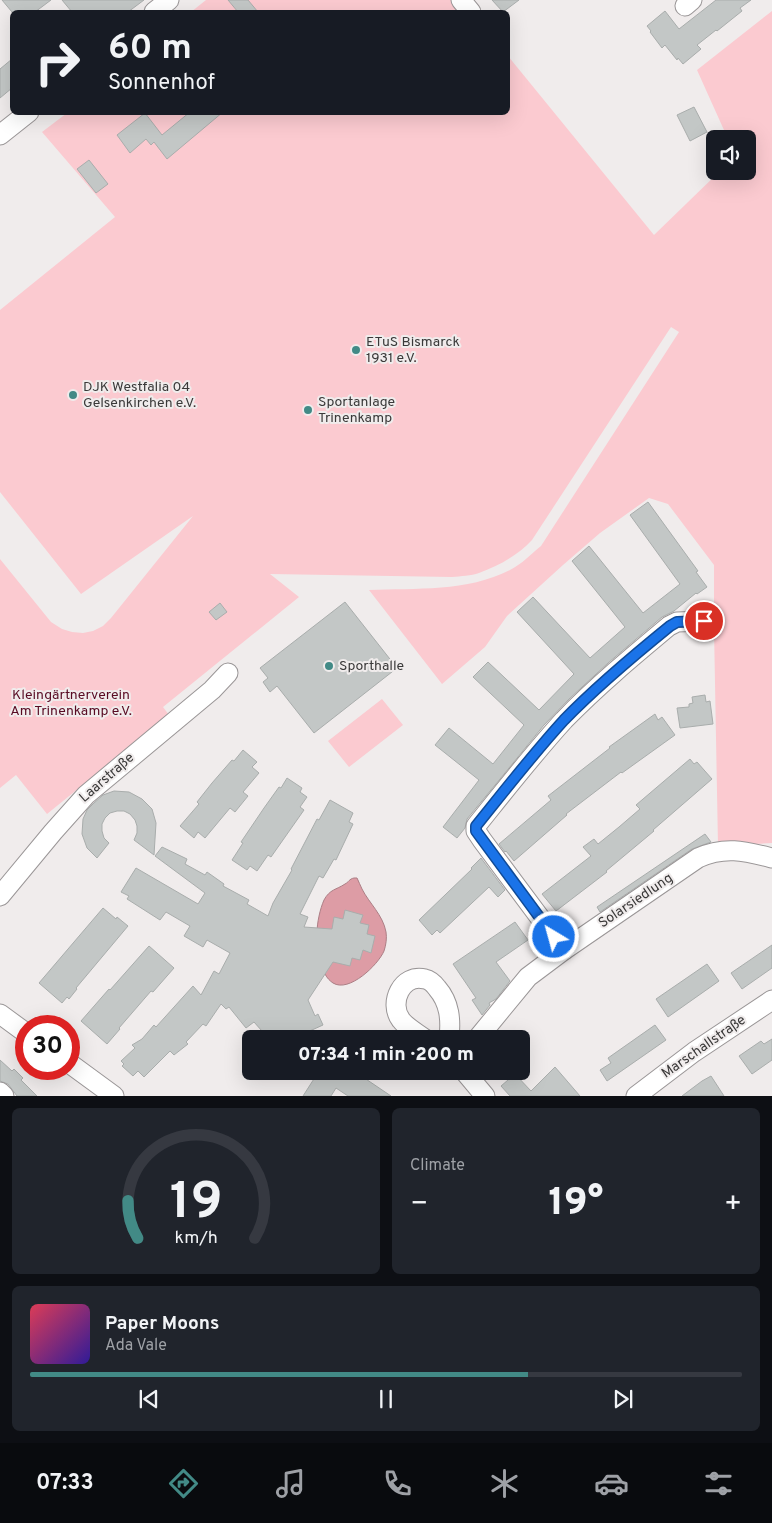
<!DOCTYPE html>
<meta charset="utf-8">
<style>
:root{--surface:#171b24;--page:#20242c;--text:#f1f3f6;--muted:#9ea1a6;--line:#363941;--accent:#428a86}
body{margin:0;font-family:Overpass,sans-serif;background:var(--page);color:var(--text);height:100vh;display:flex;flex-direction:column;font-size:19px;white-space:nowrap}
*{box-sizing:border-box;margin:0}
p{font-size:16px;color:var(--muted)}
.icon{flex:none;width:28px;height:28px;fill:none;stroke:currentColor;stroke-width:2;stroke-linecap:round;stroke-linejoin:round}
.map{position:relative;height:1096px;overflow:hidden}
.panel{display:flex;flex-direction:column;gap:12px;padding:12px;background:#0d0f14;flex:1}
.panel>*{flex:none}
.top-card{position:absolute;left:10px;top:10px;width:500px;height:105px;border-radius:8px;box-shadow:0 5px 20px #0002;background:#171b24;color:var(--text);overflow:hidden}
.controls{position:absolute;left:706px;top:130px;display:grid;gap:10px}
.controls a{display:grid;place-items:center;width:50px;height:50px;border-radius:8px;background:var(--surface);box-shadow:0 5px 20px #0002;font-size:25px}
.speed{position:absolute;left:15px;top:1015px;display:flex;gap:10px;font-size:25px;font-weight:700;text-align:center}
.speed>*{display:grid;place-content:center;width:65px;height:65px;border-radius:50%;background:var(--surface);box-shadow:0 5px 20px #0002;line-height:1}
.speed .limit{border:8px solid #d22;background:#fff;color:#111}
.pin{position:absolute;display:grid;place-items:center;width:42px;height:42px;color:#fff;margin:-21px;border:2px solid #fff;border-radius:50%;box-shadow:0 1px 5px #0007}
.me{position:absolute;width:55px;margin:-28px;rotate:323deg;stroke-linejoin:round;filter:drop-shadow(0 0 4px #0008)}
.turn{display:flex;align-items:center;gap:18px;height:105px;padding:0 15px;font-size:22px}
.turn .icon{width:65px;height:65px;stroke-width:2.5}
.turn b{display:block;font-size:35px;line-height:42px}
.big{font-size:38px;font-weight:800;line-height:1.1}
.panel .tile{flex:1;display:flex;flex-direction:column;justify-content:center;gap:8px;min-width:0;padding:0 18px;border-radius:8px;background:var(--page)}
.panel .dial{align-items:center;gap:0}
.dial svg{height:130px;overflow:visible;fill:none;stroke:var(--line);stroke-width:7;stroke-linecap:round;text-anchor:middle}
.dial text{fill:var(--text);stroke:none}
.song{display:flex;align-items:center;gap:15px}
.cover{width:60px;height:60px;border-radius:8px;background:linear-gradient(135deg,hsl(350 70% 55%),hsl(250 70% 35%))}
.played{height:5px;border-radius:2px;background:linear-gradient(90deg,var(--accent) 70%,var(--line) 70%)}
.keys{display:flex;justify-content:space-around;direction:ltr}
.heat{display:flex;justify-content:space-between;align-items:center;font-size:28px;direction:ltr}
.panel .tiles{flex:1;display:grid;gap:12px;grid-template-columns:1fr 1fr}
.tile:last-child{grid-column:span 2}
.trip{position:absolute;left:242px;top:1030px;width:288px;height:50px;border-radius:8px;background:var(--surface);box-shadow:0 5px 20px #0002;font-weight:800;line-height:50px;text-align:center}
.menu{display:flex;height:80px;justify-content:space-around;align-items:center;background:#090b0e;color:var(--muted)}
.menu .icon{width:35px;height:35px}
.menu .on{color:var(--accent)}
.menu b{font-size:22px;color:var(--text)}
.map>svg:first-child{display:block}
.green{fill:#fbcad0}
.water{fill:#dd9ca5;stroke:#ac7e85}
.building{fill:#c3c7c6;stroke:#a9adac}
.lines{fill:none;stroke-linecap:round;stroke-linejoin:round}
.minor-casing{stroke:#9a9697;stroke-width:21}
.minor{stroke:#fff;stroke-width:19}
.route-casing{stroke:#114b97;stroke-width:12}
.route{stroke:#1a73e8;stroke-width:9}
.poi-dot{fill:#428a86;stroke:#f0ecec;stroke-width:2}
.labels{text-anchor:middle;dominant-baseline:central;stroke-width:4;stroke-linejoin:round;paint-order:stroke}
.poi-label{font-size:14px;fill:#3a3939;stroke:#f0ecec;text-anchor:start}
.park-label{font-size:14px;fill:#580b23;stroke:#f0ecec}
.street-label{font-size:14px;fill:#3a3939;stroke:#f0ecec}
</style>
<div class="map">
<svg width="772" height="1096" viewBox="0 0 772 1096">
<rect width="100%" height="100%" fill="#f0ecec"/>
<g class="green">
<polygon points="206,0 461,0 472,12 191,12"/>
<path d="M772,11V843L718,846L714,629L725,621L714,606V565L668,504L649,498L600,533L563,565L507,616L485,647L442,684L369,590C416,588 467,592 510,570C522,564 531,554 541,546L679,332L671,327L532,540C518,555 499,566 479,573C471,576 461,576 452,577L270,574L299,597L163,707L169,715L47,814L16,775L0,788V559L51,622L62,629L72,632L83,633L93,631L103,626L111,618L193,516L81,594L0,492V310L115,217L42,132L67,113L508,112V56L654,235L720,171H748V139H728L697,70Z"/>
<polygon points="382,699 403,725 349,767 328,741"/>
</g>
<path class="water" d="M354,878H357C359,882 360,885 362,889C369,903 383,915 386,932C387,938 386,945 384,951C378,965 349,993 333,983C330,981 327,978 325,974C321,968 316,941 317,933C317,923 320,909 324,900C330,889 336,890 345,884C349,882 349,879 354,878Z"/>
<g class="building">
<polygon points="2,0 51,0 35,12 12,12"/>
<polygon points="62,0 144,0 128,12 72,12"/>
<polygon points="228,0 248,0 258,12 238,12"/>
<polygon points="492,0 519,0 503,12"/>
<polygon points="716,0 751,0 740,8 742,11 717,31 716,30 697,45 701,49 683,64 678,58 677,60 665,45 662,48 650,32 651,31 647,26 665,11 679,29"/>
<polygon points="12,59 12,88 0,98 0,69"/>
<polygon points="694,107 707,132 690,141 677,115"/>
<polygon points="190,112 223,112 167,159 154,142 151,145 146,139 130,153 117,135 145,113 162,135"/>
<polygon points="89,160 108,184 96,193 77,169"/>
<polygon points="648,502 698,571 696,572 707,587 697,594 696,593 674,611 662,617 608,663 569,699 544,725 500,779 467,819 465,828 457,838 443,827 479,780 435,745 449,728 493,764 524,725 473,677 488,662 539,710 574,674 517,612 533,597 590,658 625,627 572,561 589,546 643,613 680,584 630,515"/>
<polygon points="345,602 397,668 314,733 277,686 270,692 263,682 268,678 260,668"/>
<polygon points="220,603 227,612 216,620 209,612"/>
<polygon points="705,695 706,702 710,701 713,724 680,728 677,708 689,707 689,704 693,703 692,697"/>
<polygon points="655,714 658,720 662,717 675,735 622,773 621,772 566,814 567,815 514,861 506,851 505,852 499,844 551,800 548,796 610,748 609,747"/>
<polygon points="243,750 257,762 252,767 259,773 243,792 248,796 235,812 230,808 205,838 198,832 194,838 180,826 199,804 197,802 212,783 232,760 234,761"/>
<polygon points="690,759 694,764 697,762 712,779 653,830 654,831 606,871 607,872 556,911 542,894 591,856 583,847 594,839 598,844 619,827 640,809 636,805"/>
<polygon points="287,778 302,788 300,792 307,797 300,807 304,810 271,857 268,855 257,871 250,866 247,870 232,860 243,843 241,842 264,808 279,787 281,788"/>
<polygon points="114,791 129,792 142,799 152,809 156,823 154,855 134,840 137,833 137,826 135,820 130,814 124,811 117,811 110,813 105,818 102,824 102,831 104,838 109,843 97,858 87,848 82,834 83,819 87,810 94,803 103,795"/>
<polygon points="330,800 353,813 349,822 353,824 336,860 334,859 323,878 319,876 300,914 308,917 304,927 332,929 334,917 343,919 345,910 363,915 360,923 369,925 367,934 375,936 371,953 363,950 360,960 352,958 350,966 333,962 308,1000 315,1016 318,1014 323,1025 292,1039 269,1039 254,1022 246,1028 229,1007 226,1009 221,1004 206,1026 203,1024 186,1042 188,1044 174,1055 170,1051 144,1077 138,1071 133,1076 122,1066 124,1064 121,1061 135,1048 132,1045 142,1039 154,1025 156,1027 193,986 201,995 214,971 219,974 230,953 207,940 203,947 184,936 190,926 166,912 160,920 127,899 129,896 121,892 136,868 198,904 205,893 155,856 162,847 187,859 185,864 205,875 207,872 224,884 223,886 249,900 247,904 268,916 273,903 292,870 291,869 317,819 319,820"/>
<polygon points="705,834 711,842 692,849 600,912 597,907"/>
<polygon points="481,858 505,890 498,897 489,887 440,933 437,930 432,935 419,920 472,869 471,868"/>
<polygon points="103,908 116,919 117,917 128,926 76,988 77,989 69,999 67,997 62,1003 39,983"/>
<polygon points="515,922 528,940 496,962 510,981 496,999 489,1003 490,1005 482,1015 472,1000 476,998 453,964"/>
<polygon points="772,945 772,968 742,989 731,973"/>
<polygon points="149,946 174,968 153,992 151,991 119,1028 120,1029 107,1044 81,1021 109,989 110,990"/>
<polygon points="707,964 719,981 668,1017 656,999"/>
<polygon points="655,1025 666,1040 607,1081 600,1070 611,1063 608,1058"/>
<polygon points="772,1039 772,1060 752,1074 739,1056 761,1041 764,1044"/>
<polygon points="0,1060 12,1071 14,1069 23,1078 21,1080 37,1096 17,1096 8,1084 0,1081"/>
<polygon points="555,1067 580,1096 510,1096 501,1086 515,1074 531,1091"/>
<polygon points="319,1071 354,1071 391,1096 348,1096 336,1088 331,1096 303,1096"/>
<polygon points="711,1076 724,1096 682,1096 702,1081"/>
</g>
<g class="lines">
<defs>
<g id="minor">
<polyline points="461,0 471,12"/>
<polyline points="685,6 692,0"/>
<polyline points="154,12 169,0"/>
<polyline points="0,135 29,112"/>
<polyline points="0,896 53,832 86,795 212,690 228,673"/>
<path d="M564,950L482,840L476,831V826C505,790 533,754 564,720C597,686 633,656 669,626L677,622L704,621"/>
<polyline points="0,1014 26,1033"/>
<path d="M425,1039C417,1033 406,1027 401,1020C388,1003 402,973 425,979C430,980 434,984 437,988C450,1003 451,1020 449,1039"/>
<path d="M477,1039L528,977L564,950L698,858C725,846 744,851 772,858"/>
<polyline points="69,1063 114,1096"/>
<polyline points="464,1071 485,1096"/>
<polyline points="0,1092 4,1096"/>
<polyline points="636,1096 694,1052 772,1000"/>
</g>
</defs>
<use href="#minor" class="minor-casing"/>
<use href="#minor" class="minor"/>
</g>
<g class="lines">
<defs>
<path id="route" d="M554,937L476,831V826C505,790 533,754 564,720C597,686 633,656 670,626L677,622L704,621"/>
</defs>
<use href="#route" class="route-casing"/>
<use href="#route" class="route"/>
</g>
<g class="poi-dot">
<circle cx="356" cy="350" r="5"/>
<circle cx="73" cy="395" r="5"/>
<circle cx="308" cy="410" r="5"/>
<circle cx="329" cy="666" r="5"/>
</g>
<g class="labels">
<g class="poi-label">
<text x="366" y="342">ETuS Bismarck<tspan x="366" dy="16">1931 e.V.</tspan></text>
<text x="83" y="387">DJK Westfalia 04<tspan x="83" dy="16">Gelsenkirchen e.V.</tspan></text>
<text x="318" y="402">Sportanlage<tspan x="318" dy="16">Trinenkamp</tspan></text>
<text x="339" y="666">Sporthalle</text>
</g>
<g class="park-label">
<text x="71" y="695">Kleingärtnerverein<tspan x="71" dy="16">Am Trinenkamp e.V.</tspan></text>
</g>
<g class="street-label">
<text transform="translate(107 778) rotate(-41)">Laarstraße</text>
<text transform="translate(636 901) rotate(-34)">Solarsiedlung</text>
<text transform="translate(704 1047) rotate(-35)">Marschallstraße</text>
</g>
</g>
</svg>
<div class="controls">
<a><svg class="icon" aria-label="sound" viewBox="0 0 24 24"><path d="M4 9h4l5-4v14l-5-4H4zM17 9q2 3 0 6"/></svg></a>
</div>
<div class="speed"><div class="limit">30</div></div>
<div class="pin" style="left:704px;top:621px;background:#d93025"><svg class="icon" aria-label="arrive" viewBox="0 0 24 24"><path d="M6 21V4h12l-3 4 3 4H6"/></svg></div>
<svg class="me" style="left:554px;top:937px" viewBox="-20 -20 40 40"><circle r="17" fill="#1a73e8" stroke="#fff" stroke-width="3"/><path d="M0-11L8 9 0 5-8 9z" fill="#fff"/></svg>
<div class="trip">07:34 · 1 min · 200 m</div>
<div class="top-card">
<div class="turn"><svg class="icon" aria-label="right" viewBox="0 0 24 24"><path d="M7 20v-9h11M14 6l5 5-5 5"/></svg><div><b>60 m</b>Sonnenhof</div></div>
</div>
</div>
<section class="panel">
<div class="tiles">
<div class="tile dial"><svg viewBox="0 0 100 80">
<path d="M14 69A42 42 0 1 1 86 69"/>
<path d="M14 69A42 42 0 0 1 8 46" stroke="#428a86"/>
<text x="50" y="56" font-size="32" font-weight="700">19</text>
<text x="50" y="72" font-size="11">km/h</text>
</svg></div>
<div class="tile"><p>Climate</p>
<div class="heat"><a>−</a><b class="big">19°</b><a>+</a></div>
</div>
<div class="tile">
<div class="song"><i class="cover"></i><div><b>Paper Moons</b><p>Ada Vale</p></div></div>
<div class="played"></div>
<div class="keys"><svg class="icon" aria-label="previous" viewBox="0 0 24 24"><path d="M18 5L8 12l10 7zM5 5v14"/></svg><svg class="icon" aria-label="pause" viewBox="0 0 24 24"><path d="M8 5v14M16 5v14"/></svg><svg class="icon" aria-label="next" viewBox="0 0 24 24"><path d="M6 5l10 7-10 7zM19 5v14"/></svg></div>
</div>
</div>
</section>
<nav class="menu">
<b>07:33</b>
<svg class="icon on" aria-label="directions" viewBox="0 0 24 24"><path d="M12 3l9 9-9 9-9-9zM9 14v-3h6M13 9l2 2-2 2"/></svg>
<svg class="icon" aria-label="music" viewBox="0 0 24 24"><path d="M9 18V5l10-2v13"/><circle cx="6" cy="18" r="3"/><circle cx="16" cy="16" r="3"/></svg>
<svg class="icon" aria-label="phone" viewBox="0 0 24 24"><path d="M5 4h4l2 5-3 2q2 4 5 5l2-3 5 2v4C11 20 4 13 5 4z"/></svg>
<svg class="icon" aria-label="climate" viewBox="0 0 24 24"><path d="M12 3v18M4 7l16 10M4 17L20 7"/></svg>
<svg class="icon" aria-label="car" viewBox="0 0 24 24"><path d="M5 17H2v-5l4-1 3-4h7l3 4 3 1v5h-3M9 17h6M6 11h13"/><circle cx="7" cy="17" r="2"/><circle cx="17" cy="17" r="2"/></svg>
<svg class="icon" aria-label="filters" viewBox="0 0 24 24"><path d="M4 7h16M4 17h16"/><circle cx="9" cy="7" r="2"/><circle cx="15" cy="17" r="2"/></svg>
</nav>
